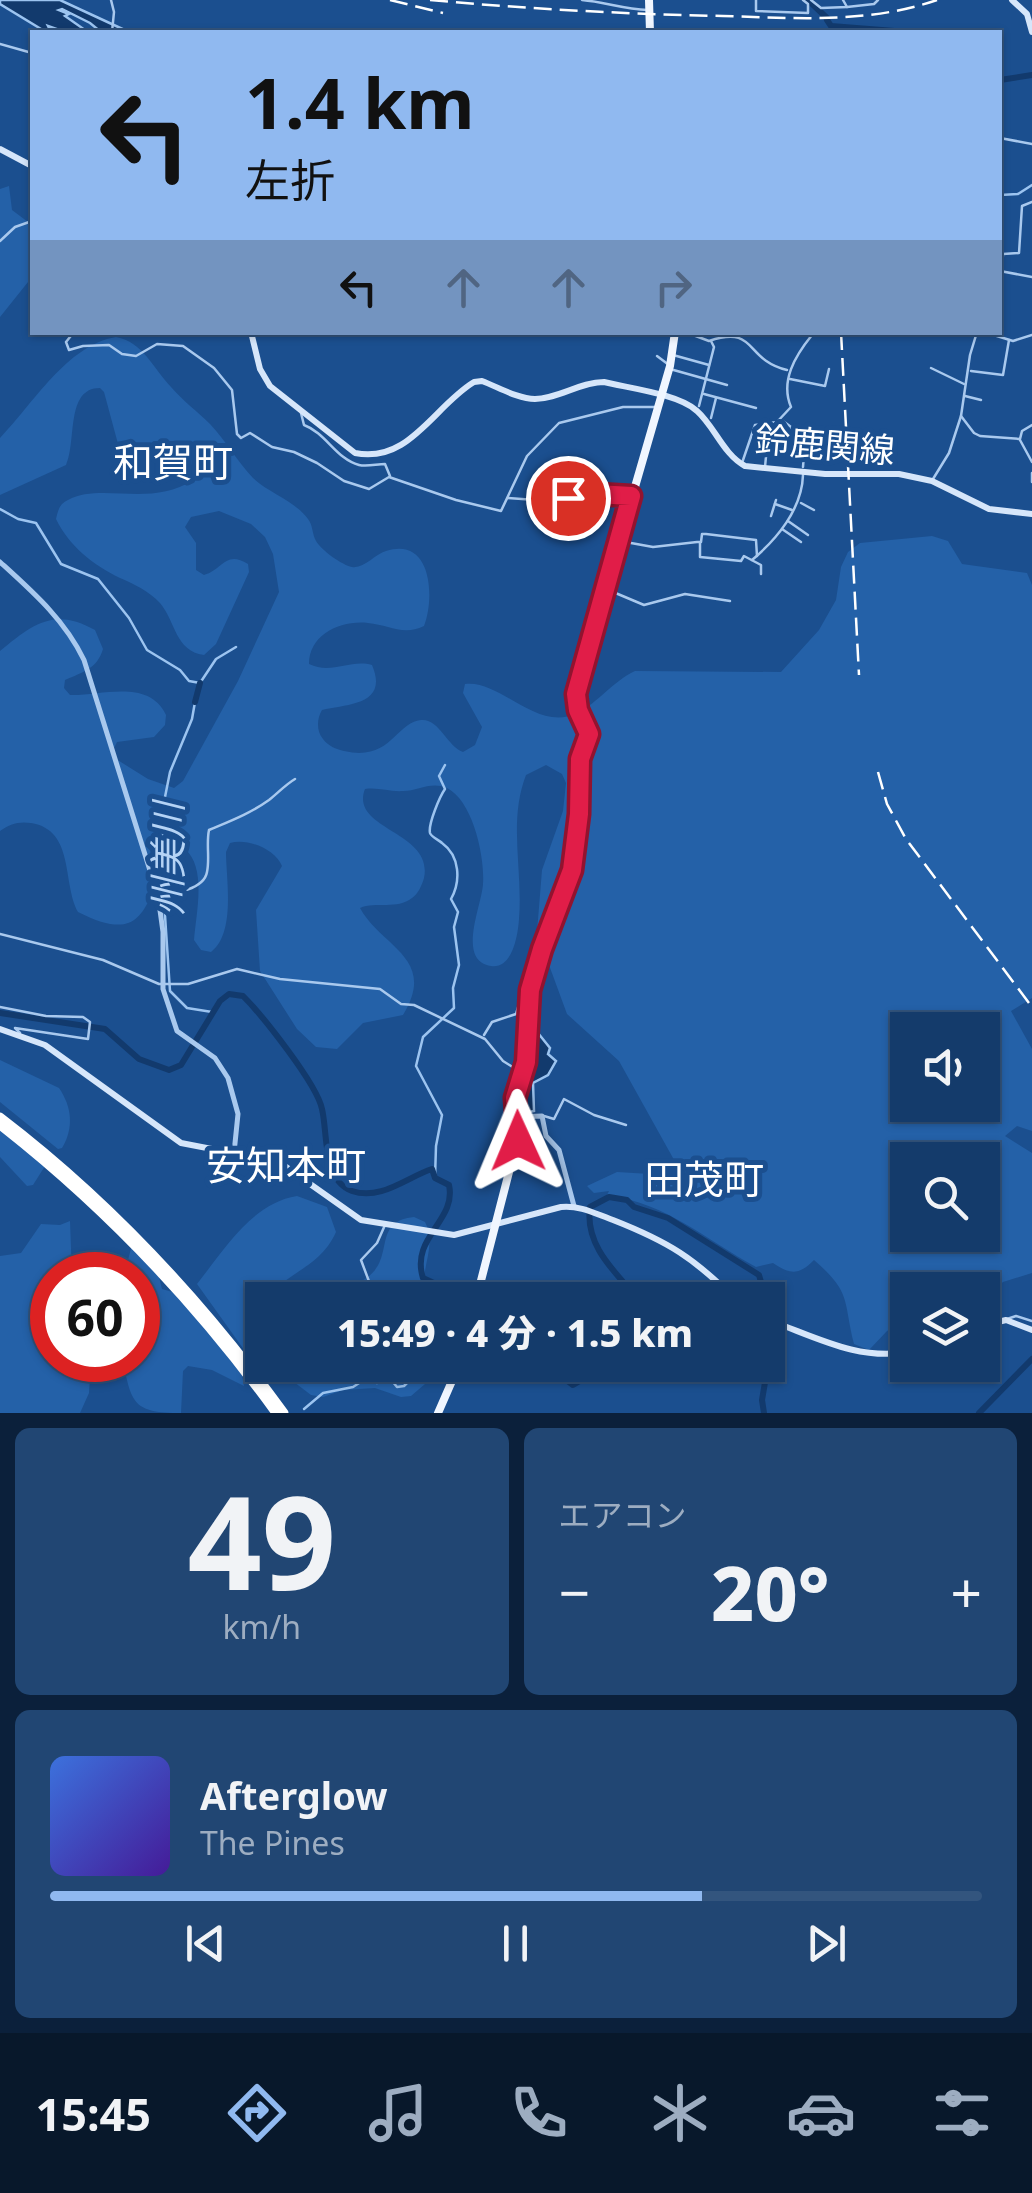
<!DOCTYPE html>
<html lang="ja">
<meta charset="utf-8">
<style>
:root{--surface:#143b6b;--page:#214673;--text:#f1f3f6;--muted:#9dadc1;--line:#33557e;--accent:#90b9f0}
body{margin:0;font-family:"Noto Sans","Noto Sans JP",sans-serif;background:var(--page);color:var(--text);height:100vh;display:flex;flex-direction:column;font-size:38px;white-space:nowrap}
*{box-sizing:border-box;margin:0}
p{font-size:32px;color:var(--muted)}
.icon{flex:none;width:55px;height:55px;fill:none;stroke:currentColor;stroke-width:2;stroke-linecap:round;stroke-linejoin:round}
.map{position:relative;height:1413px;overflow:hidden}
.side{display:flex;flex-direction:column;gap:15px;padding:15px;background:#0b203b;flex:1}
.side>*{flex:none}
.guide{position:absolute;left:30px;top:30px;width:972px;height:305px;border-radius:0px;box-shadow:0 2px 8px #0004,0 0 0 2px var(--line);background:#90b9f0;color:#111;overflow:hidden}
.buttons{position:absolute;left:890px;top:1012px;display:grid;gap:20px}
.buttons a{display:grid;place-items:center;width:110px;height:110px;border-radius:0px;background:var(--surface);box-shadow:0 2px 8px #0004,0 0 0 2px var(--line);font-size:50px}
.speed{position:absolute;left:30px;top:1252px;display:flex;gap:20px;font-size:50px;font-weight:700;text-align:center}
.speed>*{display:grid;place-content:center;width:130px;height:130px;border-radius:50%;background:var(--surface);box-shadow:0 2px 8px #0004,0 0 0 2px var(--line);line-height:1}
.speed .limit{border:15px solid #d22;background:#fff;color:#111}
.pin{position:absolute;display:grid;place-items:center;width:85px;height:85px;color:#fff;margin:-42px;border:5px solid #fff;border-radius:50%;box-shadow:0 2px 10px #0007}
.me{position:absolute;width:110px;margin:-55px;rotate:359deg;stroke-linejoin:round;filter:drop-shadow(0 0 8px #0008)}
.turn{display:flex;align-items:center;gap:35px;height:210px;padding:0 50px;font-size:45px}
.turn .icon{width:130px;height:130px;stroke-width:2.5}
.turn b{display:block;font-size:70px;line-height:85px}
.lanes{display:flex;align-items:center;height:95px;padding:0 50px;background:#0003;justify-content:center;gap:50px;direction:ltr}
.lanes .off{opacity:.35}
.big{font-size:75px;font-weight:800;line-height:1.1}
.side .widget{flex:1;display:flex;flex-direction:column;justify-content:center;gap:15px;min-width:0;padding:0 35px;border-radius:15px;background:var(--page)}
.side .dial{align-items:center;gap:0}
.dial b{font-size:130px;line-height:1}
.song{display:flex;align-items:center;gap:30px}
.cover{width:120px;height:120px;border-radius:15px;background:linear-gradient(135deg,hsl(220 70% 55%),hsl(260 70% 35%))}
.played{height:10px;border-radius:5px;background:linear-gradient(90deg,var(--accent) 70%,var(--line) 70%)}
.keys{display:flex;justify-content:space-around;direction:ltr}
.heat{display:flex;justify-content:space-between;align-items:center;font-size:55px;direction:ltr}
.side .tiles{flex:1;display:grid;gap:15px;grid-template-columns:1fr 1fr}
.widget:last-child{grid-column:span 2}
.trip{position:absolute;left:245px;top:1282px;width:540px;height:100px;border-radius:0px;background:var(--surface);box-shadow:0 2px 8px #0004,0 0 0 2px var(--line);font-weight:800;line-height:100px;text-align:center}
.dock{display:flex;height:160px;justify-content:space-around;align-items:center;background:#08182b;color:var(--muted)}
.dock .icon{width:70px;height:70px}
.dock .current{color:var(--accent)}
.dock b{font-size:45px;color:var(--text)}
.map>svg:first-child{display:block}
.green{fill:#2461a8;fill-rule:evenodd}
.water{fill:#123a6d;stroke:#9cc4f0;stroke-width:2.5}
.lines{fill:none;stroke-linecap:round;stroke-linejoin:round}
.stream{stroke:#9cc4f0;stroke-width:2.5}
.river{stroke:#123a6d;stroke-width:6}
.minor{stroke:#a9c9ee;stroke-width:2.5}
.tertiary{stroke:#a9c9ee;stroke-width:5}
.secondary{stroke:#d6e6fa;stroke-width:6}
.primary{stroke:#f0f6ff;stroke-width:8}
.motorway{stroke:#fff;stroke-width:9}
.rail{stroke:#fff;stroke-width:2.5;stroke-dasharray:18 8;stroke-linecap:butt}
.route-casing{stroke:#92132f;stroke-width:25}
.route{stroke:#e11d48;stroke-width:18}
.labels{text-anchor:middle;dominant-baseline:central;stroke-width:10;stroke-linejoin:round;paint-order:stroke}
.street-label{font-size:35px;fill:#fff;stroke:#1b4f8f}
.water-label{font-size:38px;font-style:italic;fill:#b5d3f5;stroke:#1b4f8f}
.quarter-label{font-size:40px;fill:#fff;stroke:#1b4f8f}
</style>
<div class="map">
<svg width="1032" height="1413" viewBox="0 0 1032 1413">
<rect width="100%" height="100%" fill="#1b4f8f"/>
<g class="green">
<polygon points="9,186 12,210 32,225 32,277 0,317 0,189"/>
<path d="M116,337C143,342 153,368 171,387C183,401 197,411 210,424C226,441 237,461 253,478C269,493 295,501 308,519C313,525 312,534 316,541C321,550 342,565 352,567C364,569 375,554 386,551C432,536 435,598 424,626C403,636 389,625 368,623C340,620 309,635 309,664C331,675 350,659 372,665C389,705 348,704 322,710C317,718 316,731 323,739C328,746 336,749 344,751C391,762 396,722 421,720C439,718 447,746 463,752L475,745L482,727L463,693L465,684C500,679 537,733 577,713C598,703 613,681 635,671L781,672L819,630L836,600L841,567L848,552L860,543L932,536L948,541L962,564L1027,573L1032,585V998L1011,1011L1032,1049V1131L1017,1126L1005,1136L1032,1153V1273L1003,1282L983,1298L982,1290H908L907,1319L887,1331L869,1350L854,1344C843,1300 852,1293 814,1260C799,1275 791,1275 773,1263L756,1267C703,1238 668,1204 607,1195L609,1191L594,1193L587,1186L617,1172L683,1176L619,1061L567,1014L542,946L537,932L542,870L563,811L566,783L562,774L546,765L526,775C508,822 523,869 519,919C518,934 513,969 491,966C456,961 482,905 483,884C485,857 473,801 447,788C431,781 418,791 403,791C390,792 378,787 365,789C349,830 434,831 424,878C422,885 418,894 412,898C397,910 376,901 360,908C381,947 438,958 403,1015L363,1023L337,1049L316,1047L297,1029L260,971L256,910L282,866C275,849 248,838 230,843L226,852C226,879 236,933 211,952L201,950L194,940C196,914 207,868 185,849H178C141,891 155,951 78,912C62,883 75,830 31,823C19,821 9,824 0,831V651C33,624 54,607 95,630L103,649C97,669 83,672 65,680L64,688L70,695C101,696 149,678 166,715L165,725L154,737L117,742L114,748L116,759L148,779L174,788L183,781L238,681L279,592L273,554L265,537L251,524L219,511L191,517L185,527L196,543V570L204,575C223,570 225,550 248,564L249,572L216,644L204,655C175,651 176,622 160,603C149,591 134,584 120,578C93,565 69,546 56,519C58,511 59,504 68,500C101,482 151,508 193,480L196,469L180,453L164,452L127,460L121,455L104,392L100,388C65,388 77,442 66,465L0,495V438C33,404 67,345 116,337ZM908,1030H982V1105H908ZM908,1160H982V1235H908Z"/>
<path d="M0,1060L59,1088C72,1107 74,1128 62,1148L58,1149L0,1102Z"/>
<polygon points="0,1129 45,1166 33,1185 27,1186 0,1157"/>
<path d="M297,1196L327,1207L336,1232C319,1270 283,1272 268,1300H262V1365H439L425,1384L411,1396L401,1397L375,1388L343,1390L323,1397L311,1395L290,1379L257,1368L197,1284C224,1250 252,1203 297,1196Z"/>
<path d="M414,1217L425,1222C439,1249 415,1273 428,1300H309C328,1293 362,1287 375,1270C391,1250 376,1221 414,1217Z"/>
<polygon points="70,1221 72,1275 52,1275 52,1360 91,1360 89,1393 80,1413 0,1413 0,1256 21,1253 41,1224 60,1225"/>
<path d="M132,1245L159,1277L162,1289L176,1293L186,1304L242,1375L244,1386L212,1370L188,1366L183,1371L181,1413C134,1413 131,1404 123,1360H138V1275H124Z"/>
</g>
<g class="water">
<polygon points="0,0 60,0 129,32 101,32 90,23 62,9 59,10 69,14 65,16 85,30 65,32 48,26 51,32 46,32 0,4"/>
<polygon points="538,1033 550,1048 548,1054 556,1061 548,1075 533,1083 534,1111 519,1114 517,1098 533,1060"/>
</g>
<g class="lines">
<g class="stream">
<polyline points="1000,195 1018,194 1032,185"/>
<polyline points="0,509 18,519 36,523 61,564 98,579 129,618 147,650 180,670 189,681 200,683 216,659 236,647"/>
<polyline points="195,702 192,719 170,772 165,797 161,855 170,991 187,1008 212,1012"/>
<path d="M435,1178L436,1146L442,1115L416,1066L423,1037L454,1008L453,988L459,965L454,927L458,912L451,899C461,881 460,856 442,843C439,840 431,837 430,833C428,824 440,796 445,789L439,776L445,765"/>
<polyline points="470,1300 471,1286"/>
<polyline points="304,1409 323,1393 353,1387 370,1376 377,1383 388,1376 397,1387 404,1386 421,1369 440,1365"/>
</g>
<g class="river">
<polyline points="808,0 827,18"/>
<polyline points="827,20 831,26 907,32"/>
<polyline points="1000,80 1032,75"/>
<polyline points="195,702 200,683"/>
<path d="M0,1013L105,1029L139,1059L169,1070L181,1065L220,1001L229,994L243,996C262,1015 317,1084 322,1109C328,1134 322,1180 352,1191C381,1201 407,1177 432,1169L435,1178L449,1185C457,1221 410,1237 423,1278L438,1285L487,1286L495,1300"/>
<path d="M631,1300L632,1292C611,1268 585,1243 590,1207L609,1197L627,1200L634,1207L668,1218L759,1275L774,1329L762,1400L764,1413"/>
<polyline points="547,1365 573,1385 585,1378 596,1365"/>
<polyline points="979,1413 1032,1359"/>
</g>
<g class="minor">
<polyline points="111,0 114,12 112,32"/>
<path d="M582,0C605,2 623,9 648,10"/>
<polyline points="756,0 756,11 808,13 808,4 803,0"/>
<polyline points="811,0 821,8 847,7 843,0"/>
<polyline points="847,7 874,4 878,0"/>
<polyline points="433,30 449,32"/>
<polyline points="0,44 32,53"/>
<polyline points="1000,138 1032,144"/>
<polyline points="0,241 15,227 32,221"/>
<polyline points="1002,270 1003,254 1019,253 1022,206 1032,202"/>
<polyline points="1000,271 1032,277"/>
<polyline points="74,332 66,342 69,350 83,346 109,345 122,354 136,356 157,344 183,346 214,368 232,390 237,434 241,438 250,433 272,447 294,452 317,463 344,481 369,489 389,477 456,500 501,511 527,456 559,423 623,407 655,407"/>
<path d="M685,332L709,341C758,325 743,359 787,370"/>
<polyline points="984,332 1013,341 1032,335"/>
<polyline points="814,335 827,332"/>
<polyline points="673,355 709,365"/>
<polyline points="657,356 669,365"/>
<polyline points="931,368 964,384"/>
<polyline points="670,369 727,385"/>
<polyline points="971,371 1003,375 1009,340"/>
<polyline points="790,379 825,386 829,369"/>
<polyline points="704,394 756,408"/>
<polyline points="965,396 981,400"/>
<polyline points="699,406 714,347 711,341"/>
<path d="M301,413L304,425C326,433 336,459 359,465C367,467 377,464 385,464L390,476"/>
<polyline points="961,416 974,433 980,436 1020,439 1022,431 1032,425"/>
<polyline points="711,418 716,398"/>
<polyline points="783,421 791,427 796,452"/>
<polyline points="1020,440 1032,462"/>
<path d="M742,463L755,425L777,422L791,407C780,381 795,356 812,335L810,332"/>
<polyline points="765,467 767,446 804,454 803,467"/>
<polyline points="1032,473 1032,482"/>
<polyline points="933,479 949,453 961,416 970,355 977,332"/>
<polyline points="508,498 549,501 592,494 629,496"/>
<polyline points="801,503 814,510"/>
<polyline points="775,504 792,510"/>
<polyline points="771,516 776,500"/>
<polyline points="788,521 808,535"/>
<polyline points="782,529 801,542"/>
<polyline points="620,541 653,547 697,542 701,542 702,534 706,534 756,540 757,556"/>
<polyline points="700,543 700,557 741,561 744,556 761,565 761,574"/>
<path d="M752,560C777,539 802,509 803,475"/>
<polyline points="606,589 644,605 685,594 730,601"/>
<path d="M158,896C172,894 204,890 207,872C210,858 206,844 209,830C230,821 251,813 269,800C278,793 285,785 295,779"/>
<polyline points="0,934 103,960 159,984 188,984 237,969 280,979 380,989 401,1004 414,1005 485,1039 503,1061 519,1071"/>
<polyline points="0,1007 46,1016 83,1017 90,1022 88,1039 15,1028 20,1033"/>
<polyline points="484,1035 492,1022 516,1014 524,987 529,982"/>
<polyline points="544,1116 554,1119 564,1099 594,1115 626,1125"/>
<polyline points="376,1300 361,1260 377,1243 385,1225"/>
<polyline points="1007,1319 1016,1316 1032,1321"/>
</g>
<g class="tertiary">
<path d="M0,562C33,592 65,620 84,660L158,896L163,932V989L177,1031L215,1058L228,1078L238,1114L234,1153"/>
<polyline points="516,1117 542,1116 546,1136 559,1150 574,1206"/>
</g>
<g class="secondary">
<polyline points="1012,0 1027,14 1032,32"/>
<polyline points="0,149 32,166"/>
<path d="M251,332L260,369L270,386L355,453C409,464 434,406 474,382L482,381C498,387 518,399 535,399C558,399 580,382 604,382C628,388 679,394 697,411C715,427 723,454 745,466L825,474H899L932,481L989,509L1032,514"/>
<path d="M0,1029L45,1045L181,1143L279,1162L361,1220L454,1235L561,1207C580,1205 596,1214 613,1220C669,1242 694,1258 736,1300"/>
<path d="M768,1320C814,1336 857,1361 908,1352"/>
<polyline points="982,1326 1006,1320 1032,1330"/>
</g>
<g class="primary">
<polyline points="649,0 650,32"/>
<polyline points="476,1300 517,1141 515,1098 526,1063 530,990 572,870 579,814 580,759 589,734 578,709 575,694 670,366 675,332"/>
<polyline points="438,1413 459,1365"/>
</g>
<g class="motorway">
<path d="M0,1117C110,1201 203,1301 284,1413"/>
<path d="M0,1125C106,1208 197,1304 276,1413"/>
</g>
<g class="rail">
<polyline points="390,0 443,13"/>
<path d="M430,0C528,9 625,14 723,16C796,18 867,24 937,0"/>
<polyline points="841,332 859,675"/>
<polyline points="878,772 887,804 906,839 1032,1007"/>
</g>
</g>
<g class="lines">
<defs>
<polyline id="route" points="518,1141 515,1098 526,1062 530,990 542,949 572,870 579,814 580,759 589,734 578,710 576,694 631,496 597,494 568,498"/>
</defs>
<use href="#route" class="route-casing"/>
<use href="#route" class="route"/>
</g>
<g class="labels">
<g class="street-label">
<text transform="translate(825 444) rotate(5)">鈴鹿関線</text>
</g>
<g class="water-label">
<text transform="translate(167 859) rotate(-90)">州美川</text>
</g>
<g class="quarter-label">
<text x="173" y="461">和賀町</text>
<text x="286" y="1164">安知本町</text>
<text x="704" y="1178">田茂町</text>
</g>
</g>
</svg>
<div class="buttons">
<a><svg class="icon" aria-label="sound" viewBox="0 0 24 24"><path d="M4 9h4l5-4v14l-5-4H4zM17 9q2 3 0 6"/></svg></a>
<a><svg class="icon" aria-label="search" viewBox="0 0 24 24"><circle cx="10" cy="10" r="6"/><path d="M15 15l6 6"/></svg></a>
<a><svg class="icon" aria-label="layers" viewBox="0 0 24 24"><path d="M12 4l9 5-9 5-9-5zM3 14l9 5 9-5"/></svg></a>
</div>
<div class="speed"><div class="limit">60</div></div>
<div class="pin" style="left:568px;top:498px;background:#d93025"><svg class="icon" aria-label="arrive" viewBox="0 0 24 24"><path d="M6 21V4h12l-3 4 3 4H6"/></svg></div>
<svg class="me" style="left:518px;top:1141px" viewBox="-20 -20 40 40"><path d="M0-17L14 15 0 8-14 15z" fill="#e11d48" stroke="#fff" stroke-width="4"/></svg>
<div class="trip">15:49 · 4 分 · 1.5 km</div>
<div class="guide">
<div class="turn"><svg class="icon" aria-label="left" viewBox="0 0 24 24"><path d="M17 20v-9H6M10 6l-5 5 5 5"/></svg><div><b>1.4 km</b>左折</div></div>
<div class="lanes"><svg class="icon" aria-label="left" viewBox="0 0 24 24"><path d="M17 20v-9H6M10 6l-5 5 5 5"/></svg><svg class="icon off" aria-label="ahead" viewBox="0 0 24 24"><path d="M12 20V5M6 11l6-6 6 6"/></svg><svg class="icon off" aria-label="ahead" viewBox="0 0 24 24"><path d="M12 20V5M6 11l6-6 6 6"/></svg><svg class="icon off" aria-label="right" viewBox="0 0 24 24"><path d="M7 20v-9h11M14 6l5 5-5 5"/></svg></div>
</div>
</div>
<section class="side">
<div class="tiles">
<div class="widget dial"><b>49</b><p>km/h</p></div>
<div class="widget"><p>エアコン</p>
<div class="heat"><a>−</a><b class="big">20°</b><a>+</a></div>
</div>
<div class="widget">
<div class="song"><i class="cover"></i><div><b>Afterglow</b><p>The Pines</p></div></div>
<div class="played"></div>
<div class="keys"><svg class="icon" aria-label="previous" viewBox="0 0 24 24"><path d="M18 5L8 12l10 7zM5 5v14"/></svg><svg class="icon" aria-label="pause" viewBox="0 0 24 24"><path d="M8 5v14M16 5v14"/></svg><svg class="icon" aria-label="next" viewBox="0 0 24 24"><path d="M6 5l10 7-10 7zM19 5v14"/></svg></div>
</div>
</div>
</section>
<nav class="dock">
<b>15:45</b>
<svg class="icon current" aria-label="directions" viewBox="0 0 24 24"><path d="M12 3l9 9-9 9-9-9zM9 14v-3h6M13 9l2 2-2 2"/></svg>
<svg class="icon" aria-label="music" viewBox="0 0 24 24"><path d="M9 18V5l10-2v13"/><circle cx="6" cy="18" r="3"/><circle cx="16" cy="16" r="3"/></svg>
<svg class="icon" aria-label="phone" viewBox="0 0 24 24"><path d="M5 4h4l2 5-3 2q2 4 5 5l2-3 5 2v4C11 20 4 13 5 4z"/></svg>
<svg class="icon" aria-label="climate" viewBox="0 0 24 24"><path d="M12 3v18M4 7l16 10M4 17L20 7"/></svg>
<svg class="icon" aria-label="car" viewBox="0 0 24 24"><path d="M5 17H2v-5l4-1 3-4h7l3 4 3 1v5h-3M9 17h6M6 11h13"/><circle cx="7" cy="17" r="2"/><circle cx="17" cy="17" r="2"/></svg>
<svg class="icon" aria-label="filters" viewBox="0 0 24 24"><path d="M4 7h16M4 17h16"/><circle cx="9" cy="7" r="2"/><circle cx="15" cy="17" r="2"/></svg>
</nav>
